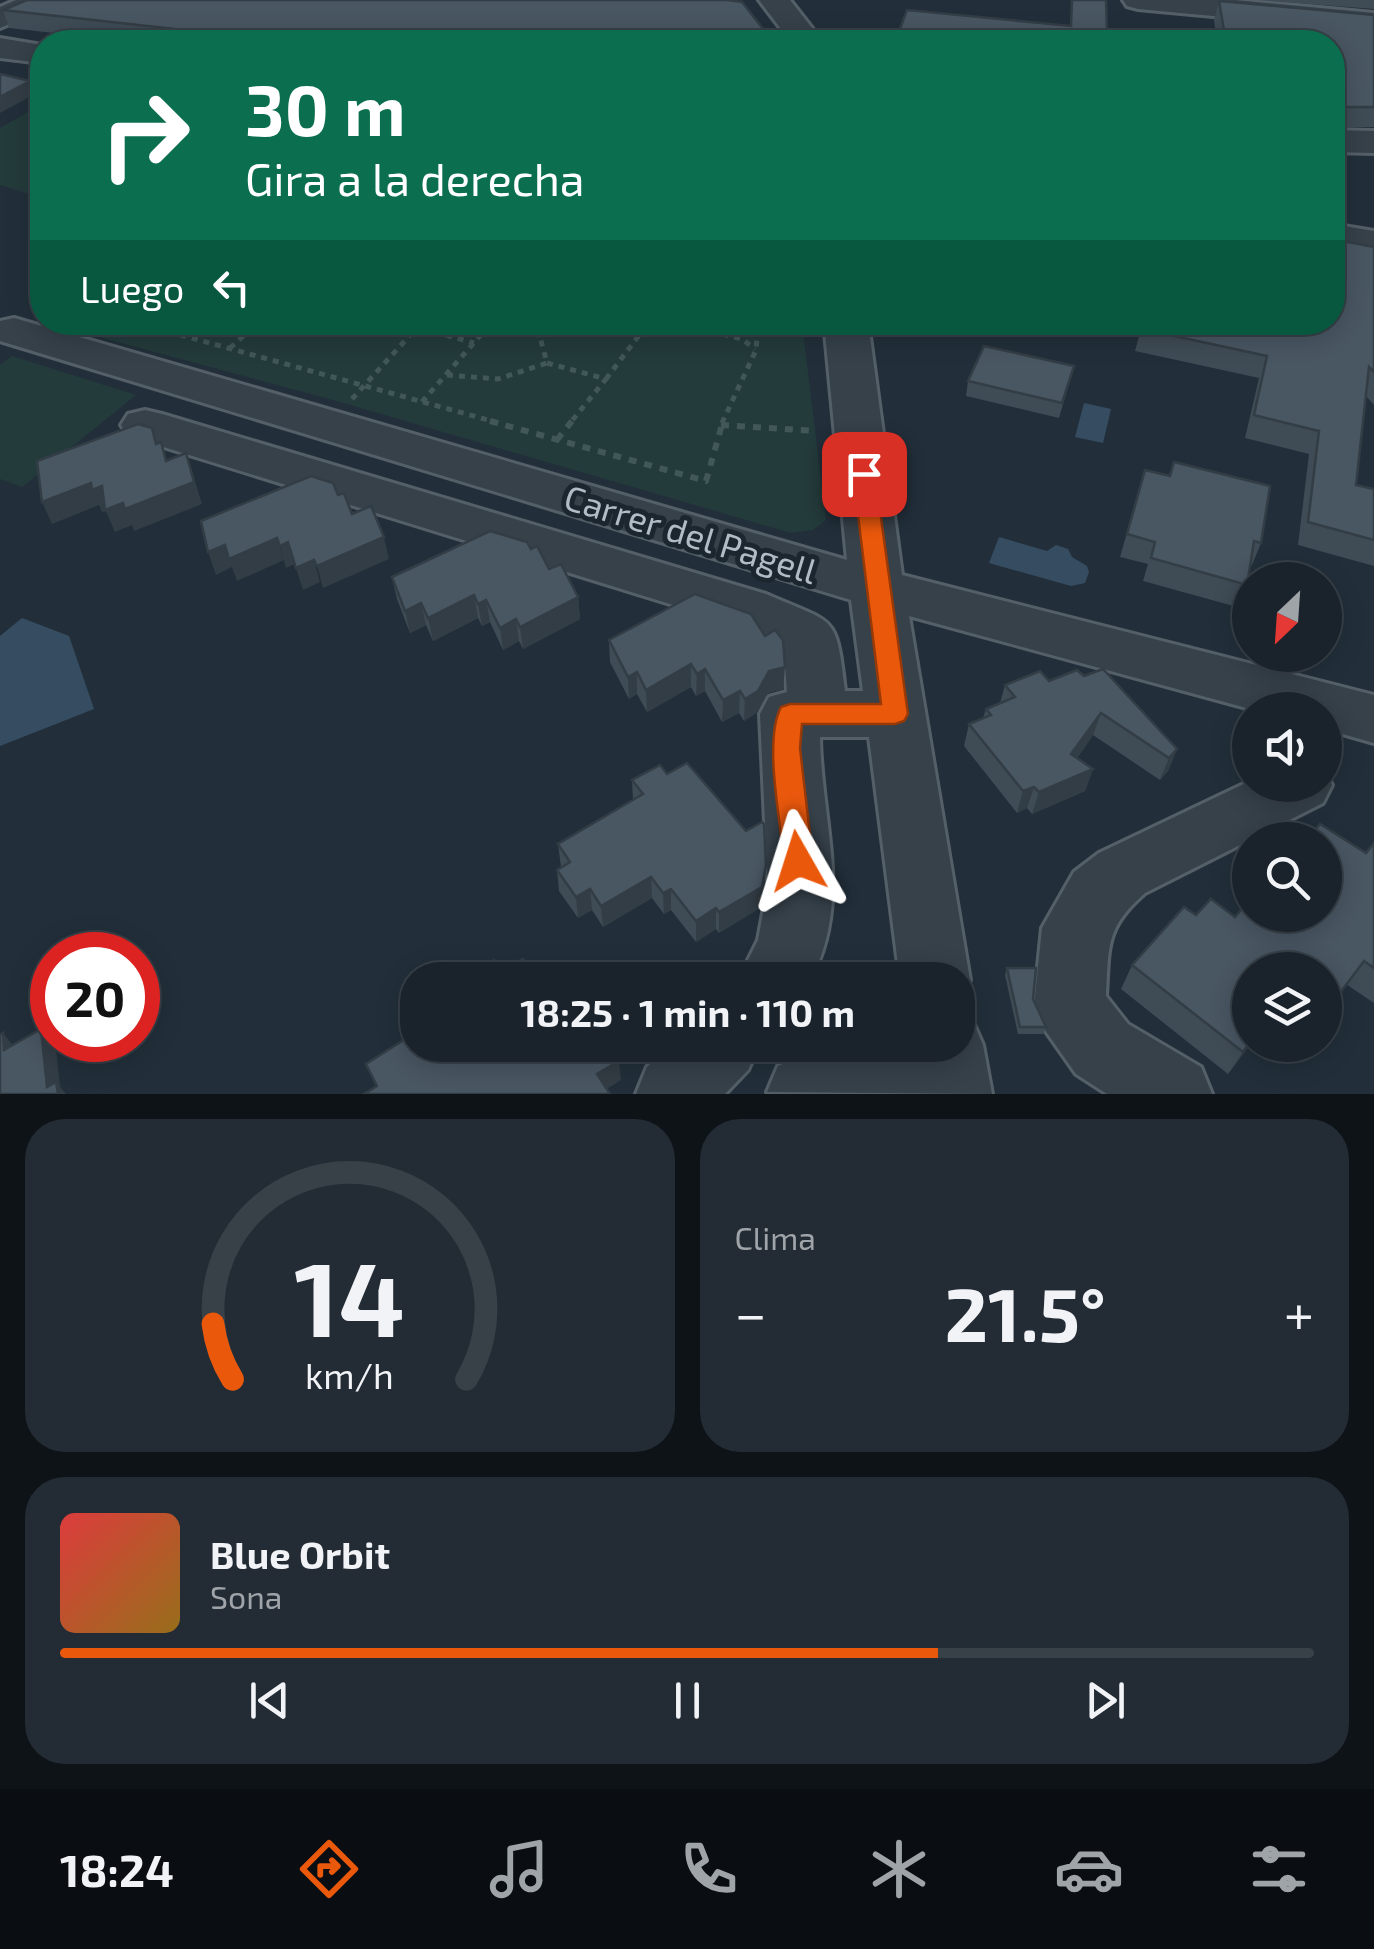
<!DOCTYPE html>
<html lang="es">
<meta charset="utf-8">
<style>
:root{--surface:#1a232c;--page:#232b34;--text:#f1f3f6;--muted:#9fa4a9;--line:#384048;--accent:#ea580c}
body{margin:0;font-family:"Exo 2",sans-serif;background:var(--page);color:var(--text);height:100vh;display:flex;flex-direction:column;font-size:38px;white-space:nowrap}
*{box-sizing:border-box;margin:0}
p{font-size:32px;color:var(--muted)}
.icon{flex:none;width:55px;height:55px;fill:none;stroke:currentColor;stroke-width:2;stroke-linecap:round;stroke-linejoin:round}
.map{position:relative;height:1094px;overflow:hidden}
.panel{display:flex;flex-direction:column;gap:25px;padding:25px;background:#0e1318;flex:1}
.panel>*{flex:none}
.guide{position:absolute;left:30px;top:30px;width:1315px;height:305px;border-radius:40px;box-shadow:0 5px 25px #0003,0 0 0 2px var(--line);background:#0b6e4f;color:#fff;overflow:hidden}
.needle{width:65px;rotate:205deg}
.buttons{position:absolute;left:1232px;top:562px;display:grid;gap:20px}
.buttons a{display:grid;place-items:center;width:110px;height:110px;border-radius:50%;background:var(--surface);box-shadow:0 5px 25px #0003,0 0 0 2px var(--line);font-size:50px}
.speed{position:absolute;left:30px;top:932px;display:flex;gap:20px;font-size:50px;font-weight:700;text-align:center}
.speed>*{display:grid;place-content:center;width:130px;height:130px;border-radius:50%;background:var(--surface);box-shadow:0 5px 25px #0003,0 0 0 2px var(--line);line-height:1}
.speed .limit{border:15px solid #d22;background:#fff;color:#111}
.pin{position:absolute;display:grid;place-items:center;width:85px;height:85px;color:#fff;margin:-42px;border-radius:20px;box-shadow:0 5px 15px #0006}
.me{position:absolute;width:110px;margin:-55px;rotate:354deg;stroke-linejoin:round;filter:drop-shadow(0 0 8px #0008)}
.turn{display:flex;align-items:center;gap:35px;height:210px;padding:0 50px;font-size:45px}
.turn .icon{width:130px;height:130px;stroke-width:2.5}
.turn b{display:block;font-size:70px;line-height:85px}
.then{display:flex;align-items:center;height:95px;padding:0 50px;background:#0003;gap:20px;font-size:38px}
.big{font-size:75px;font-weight:700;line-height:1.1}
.panel .card{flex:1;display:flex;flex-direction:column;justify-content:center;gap:15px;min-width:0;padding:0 35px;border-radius:40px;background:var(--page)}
.panel .dial{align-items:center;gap:0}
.dial svg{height:260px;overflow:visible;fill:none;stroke:var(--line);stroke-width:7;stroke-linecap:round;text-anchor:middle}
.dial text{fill:var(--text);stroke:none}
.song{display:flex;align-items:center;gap:30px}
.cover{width:120px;height:120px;border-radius:15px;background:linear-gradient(135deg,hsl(0 70% 55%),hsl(40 70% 35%))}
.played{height:10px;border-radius:5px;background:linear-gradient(90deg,var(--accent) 70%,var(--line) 70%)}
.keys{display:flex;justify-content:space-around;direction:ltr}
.heat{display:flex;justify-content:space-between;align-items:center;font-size:55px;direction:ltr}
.panel .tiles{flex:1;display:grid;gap:25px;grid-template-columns:1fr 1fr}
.card:last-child{grid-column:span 2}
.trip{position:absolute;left:400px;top:962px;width:575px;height:100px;border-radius:40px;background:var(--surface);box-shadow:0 5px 25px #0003,0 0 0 2px var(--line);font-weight:700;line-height:100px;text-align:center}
.tabs{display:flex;height:160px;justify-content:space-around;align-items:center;background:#0a0e12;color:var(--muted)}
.tabs .icon{width:70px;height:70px}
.tabs .on{color:var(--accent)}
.tabs b{font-size:45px;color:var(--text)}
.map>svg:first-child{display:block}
.green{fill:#243b3b}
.water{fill:#364d61}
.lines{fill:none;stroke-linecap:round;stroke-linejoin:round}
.minor-casing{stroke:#545f68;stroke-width:6}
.path-far1{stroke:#425758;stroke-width:5;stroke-dasharray:6 6;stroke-linecap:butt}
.path{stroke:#425758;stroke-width:6;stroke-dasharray:8 8;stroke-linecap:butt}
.minor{fill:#36414a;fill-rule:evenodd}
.wall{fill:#3f4b55}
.shaded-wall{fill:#333d45}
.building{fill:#495763;stroke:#333d45;stroke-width:2.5}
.route{fill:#ea580c;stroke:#983908;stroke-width:2.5}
.labels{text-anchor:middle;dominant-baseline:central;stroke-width:10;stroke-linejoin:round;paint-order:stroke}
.street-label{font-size:35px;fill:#b1bcc6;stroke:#1b262f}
</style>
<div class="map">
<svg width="1374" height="1094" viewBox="0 0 1374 1094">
<rect width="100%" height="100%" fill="#222f3a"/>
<g class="green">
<polygon points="42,104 42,198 0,185 0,128"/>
<polygon points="802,323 826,520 813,530 791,533 340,402 51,324"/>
<polygon points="12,356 136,395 22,487 0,479 0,365"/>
</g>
<g class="water">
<polygon points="1084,403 1111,409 1103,443 1075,437"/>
<polygon points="999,537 1047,551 1056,545 1068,549 1072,557 1087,566 1089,572 1085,583 1071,586 989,563"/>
<polygon points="22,618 69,636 94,709 0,746 0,636"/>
</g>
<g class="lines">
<defs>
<g id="minor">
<polygon points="16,0 55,0 51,6 0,28 0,7"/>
<polygon points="759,0 790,0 823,42 791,42"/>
<polygon points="1123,0 1235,0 1374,13 1374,31 1138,9 1127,6"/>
<polygon points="0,38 42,45 42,63 0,58"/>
<polygon points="1332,130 1374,131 1374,153 1332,152"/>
<polygon points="1332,224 1374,231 1374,255 1332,248"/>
<path d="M14,318L847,560L824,322H868L902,575L1374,695V743L1325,729V710H1254L909,616L970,980L960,1003L958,980H900L869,737H820C821,821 853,901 810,980H738L758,940L768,886L760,714L769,697L787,692L784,648L728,622L128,436L121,425L128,414L145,410L162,414L766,594C836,625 836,612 845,691H863L851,600L0,341V321Z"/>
<path d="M1325,771L1332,785L1323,803L1145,893C1105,928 1109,946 1106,996L1128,1024L1201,1067L1212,1094H1107L1076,1074L1045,1030L1034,1006L1042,928L1074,872L1099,853L1250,781V785H1325Z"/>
<path d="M958,1014L972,1020L983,1045L992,1094L767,1092L778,1066C822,1048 866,1037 911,1055L909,1045H958Z"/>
<polygon points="670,1045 759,1045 748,1070 725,1094 636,1094 647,1067"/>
</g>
</defs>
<use href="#minor" class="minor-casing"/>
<g class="path-far1">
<polyline points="134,322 499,423"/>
<polyline points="318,322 335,327 340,322"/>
<polyline points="400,322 474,343"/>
<polyline points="676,322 742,339 755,349"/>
<polyline points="230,348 259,322"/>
<polyline points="547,363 606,379 570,423"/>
<polyline points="447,375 498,379 547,363 540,337 518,322"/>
<polyline points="606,379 649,322"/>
<polyline points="352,399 422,322"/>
<polyline points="422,402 492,322"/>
<polyline points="722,423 756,350 758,322"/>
</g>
<g class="path">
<polyline points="490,421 706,481 723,421"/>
<polyline points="721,425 815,431"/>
<polyline points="557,440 572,421"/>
</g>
<use href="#minor" class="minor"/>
</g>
<g class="wall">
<polygon points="1258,0 1374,0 1374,9"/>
<polygon points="729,1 768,42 135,42 9,28 3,10"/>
<polygon points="1219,1 1374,15 1374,127 1332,127 1332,42 1217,42 1214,20"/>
<polygon points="1374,247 1374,405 1366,396 1356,485 1374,489 1374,566 1298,545 1309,454 1245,438 1259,378 1135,351 1143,322 1332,322"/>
<polygon points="1074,366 1059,418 966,396 968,381"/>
<polygon points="1174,462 1261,543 1252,565 1250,565 1247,585 1237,607 1143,581 1148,564 1120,557 1145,470 1169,476"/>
<polygon points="531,549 578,597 580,619 523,649 519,641 503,650 490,622 482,626 478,618 433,641 426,625 410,633 397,599 392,577"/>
<polygon points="609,640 783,689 768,693 756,713 744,721 739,713 722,722 705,691 696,696 691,687 647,712 637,694 629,699 610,662"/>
<polygon points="1084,676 1177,749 1168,771 1160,780 1093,735 1077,758 1093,769 1085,791 1032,814 1027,808 1017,813 964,746 969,724 983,718 986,709 1000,703 1005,685"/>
<polygon points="667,774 766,865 760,908 719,933 716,929 696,942 671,910 664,914 652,898 603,927 592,910 578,918 559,891 557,870 561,867 558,844 633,800 632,780"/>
<polygon points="1374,843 1374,1003 1325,970 1250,970 1250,1045 1228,1074 1121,989 1132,965 1196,915 1235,917 1366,853"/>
<polygon points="1007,968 1033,999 1046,1027 1043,1034 1018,1034 1005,975"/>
</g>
<g class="shaded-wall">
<polygon points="1110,33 1108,42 1075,42"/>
<polygon points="30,81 35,94 0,113 0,97"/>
<polygon points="186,453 202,504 134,531 132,525 115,532 106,511 102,512 99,505 52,524 42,502 91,483 102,486 123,503"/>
<polygon points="384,537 389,559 323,588 317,566"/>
<polygon points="277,538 284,560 237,581 232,567 216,575 208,552 225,545"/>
<polygon points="288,542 295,564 286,568 280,546"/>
<polygon points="314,560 320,582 303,590 296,568"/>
<polygon points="474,595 478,618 433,641 428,618"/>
<polygon points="578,597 580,619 523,649 520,627"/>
<polygon points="486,600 490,622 482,626 478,604"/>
<polygon points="421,603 426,625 410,633 405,611"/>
<polygon points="516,619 519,641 503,650 500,628"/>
<polygon points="691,664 691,687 647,712 646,690"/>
<polygon points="785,667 783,689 768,693 756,713 744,721 745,699 769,671"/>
<polygon points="705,669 705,691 696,696 697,674"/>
<polygon points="637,672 637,694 629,699 628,677"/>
<polygon points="740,691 739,713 722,722 723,700"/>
<polygon points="1101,713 1093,735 1064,775 1071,754"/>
<polygon points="1177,749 1168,771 1160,780 1169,758"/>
<polygon points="1093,769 1085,791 1032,814 1039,792"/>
<polygon points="1034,787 1027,808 1017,813 1023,791"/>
<polygon points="766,865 760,908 719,933 719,912"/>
<polygon points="651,877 652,898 603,927 601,906"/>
<polygon points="590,889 592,910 578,918 576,897"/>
<polygon points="671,889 671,910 664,914 663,893"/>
<polygon points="716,908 716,929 696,942 696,921"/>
<polygon points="41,1029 56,1048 60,1087 66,1094 53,1094 47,1087"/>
<polygon points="3,1033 19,1053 4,1050"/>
<polygon points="1250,1042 1250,1045 1228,1074 1243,1052"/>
<polygon points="619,1061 621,1080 599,1094 597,1074"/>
</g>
<g class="building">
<polygon points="27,0 727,0 742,2 768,35 764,42 291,42 3,10"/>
<polygon points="1072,0 1106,0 1107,30 1110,33 1075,42 895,42 907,10 1071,26"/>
<polygon points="1219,1 1374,15 1374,107 1332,107 1332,42 1226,42"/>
<polygon points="0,74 30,81 0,97"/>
<polygon points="1332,239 1374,247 1374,372 1369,367 1356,485 1374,489 1374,540 1308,522 1319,431 1254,415 1267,356 1142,329 1144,322 1332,322"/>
<polygon points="984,346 1074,366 1062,403 968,381"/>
<polygon points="138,424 152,428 156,444 161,442 166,461 186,453 194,482 125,509 123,503 105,510 102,486 92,490 91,483 42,502 37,461"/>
<polygon points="1174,462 1270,486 1261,543 1254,541 1247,585 1151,558 1155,542 1127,534 1145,470 1170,476"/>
<polygon points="311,476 333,483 338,495 344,493 352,514 371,506 384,537 317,566 314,560 296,568 288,542 280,546 277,538 229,559 225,545 208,552 201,521"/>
<polygon points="490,531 527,542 531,549 537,546 549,569 561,564 578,597 520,627 516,619 500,628 486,600 478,604 474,595 428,618 421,603 405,611 392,577"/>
<polygon points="695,594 751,614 765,636 775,630 783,640 785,667 769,671 758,691 745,699 740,691 723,700 705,669 697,674 691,664 646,690 637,672 628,677 609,640"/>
<polygon points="1103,669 1177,749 1169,758 1101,713 1071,754 1093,769 1039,792 1034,787 1023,791 969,724 991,715 986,709 1015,697 1005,685 1040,671 1049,681 1077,670 1084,676"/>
<polygon points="687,763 746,831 762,822 764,824 766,865 762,887 719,912 716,908 696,921 671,889 663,893 651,877 601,906 590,889 576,897 557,870 570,862 558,844 643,794 632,780 660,765 667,774"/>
<polygon points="1320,824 1366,853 1374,843 1374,968 1364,961 1325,1013 1325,970 1250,970 1250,1042 1243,1052 1132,965 1184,907 1196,915 1211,899 1235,917 1250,899 1250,915 1325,915 1325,840 1307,840"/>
<polygon points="523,959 538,980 460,980 494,960 500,972"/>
<polygon points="1007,968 1036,968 1033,999 1046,1027 1020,1027"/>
<polygon points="41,1029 47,1087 56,1082 58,1094 0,1094 0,1035 3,1033 4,1050"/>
<polygon points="418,1031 418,1045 609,1045 619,1061 597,1074 610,1094 364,1094 377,1086 366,1064"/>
</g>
<path class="route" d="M864,467L875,474L908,714L904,721L895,724H802L800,748L813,861L809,870L798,874L788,870L784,861C781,822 763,741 781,707L790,704H881L853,474Z"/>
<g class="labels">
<g class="street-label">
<text transform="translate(691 533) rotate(17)">Carrer del Pagell</text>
</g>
</g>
</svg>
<div class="buttons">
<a><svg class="needle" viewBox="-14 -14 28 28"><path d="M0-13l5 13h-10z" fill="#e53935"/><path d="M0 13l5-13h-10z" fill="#9fa4a9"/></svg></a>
<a><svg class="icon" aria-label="sound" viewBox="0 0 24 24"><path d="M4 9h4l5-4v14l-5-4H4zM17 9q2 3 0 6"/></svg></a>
<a><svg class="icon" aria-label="search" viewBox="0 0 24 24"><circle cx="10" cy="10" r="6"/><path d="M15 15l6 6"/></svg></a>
<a><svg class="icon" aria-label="layers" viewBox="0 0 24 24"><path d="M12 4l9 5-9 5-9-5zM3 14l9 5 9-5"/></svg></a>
</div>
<div class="speed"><div class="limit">20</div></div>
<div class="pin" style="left:864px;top:474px;background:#d93025"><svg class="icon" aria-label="arrive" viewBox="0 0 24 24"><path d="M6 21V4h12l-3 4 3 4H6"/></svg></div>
<svg class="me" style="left:798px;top:861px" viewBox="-20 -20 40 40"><path d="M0-17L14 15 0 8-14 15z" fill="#ea580c" stroke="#fff" stroke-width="4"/></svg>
<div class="trip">18:25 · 1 min · 110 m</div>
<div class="guide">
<div class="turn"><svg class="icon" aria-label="right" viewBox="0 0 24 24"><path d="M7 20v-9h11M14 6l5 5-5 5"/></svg><div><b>30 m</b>Gira a la derecha</div></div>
<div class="then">Luego<svg class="icon" aria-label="left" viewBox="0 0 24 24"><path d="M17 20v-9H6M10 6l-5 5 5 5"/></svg></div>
</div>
</div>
<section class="panel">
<div class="tiles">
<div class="card dial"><svg viewBox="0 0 100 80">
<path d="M14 69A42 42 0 1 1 86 69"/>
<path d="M14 69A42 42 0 0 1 8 52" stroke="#ea580c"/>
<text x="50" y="56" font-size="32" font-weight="700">14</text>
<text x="50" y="72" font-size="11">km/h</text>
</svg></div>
<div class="card"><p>Clima</p>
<div class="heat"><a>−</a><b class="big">21.5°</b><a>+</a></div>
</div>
<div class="card">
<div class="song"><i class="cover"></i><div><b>Blue Orbit</b><p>Sona</p></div></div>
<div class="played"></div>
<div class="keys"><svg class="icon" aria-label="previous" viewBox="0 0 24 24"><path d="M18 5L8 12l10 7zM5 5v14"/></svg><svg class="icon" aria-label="pause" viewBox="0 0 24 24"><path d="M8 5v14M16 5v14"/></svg><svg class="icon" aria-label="next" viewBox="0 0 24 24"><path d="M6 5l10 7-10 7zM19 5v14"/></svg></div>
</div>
</div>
</section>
<nav class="tabs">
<b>18:24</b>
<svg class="icon on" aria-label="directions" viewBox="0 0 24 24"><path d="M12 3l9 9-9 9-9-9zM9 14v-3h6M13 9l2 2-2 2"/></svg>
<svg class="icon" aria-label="music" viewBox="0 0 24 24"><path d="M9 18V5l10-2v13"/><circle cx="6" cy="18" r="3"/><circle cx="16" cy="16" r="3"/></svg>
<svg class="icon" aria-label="phone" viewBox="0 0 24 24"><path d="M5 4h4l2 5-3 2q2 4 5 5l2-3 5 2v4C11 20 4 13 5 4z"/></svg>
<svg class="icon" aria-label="climate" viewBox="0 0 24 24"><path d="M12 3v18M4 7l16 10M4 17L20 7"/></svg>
<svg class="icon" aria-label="car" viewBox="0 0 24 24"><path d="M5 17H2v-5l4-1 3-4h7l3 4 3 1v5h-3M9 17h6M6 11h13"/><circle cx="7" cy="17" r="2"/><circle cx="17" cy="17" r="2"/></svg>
<svg class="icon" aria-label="filters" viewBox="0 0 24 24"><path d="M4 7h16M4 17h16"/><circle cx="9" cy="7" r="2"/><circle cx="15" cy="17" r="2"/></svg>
</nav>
